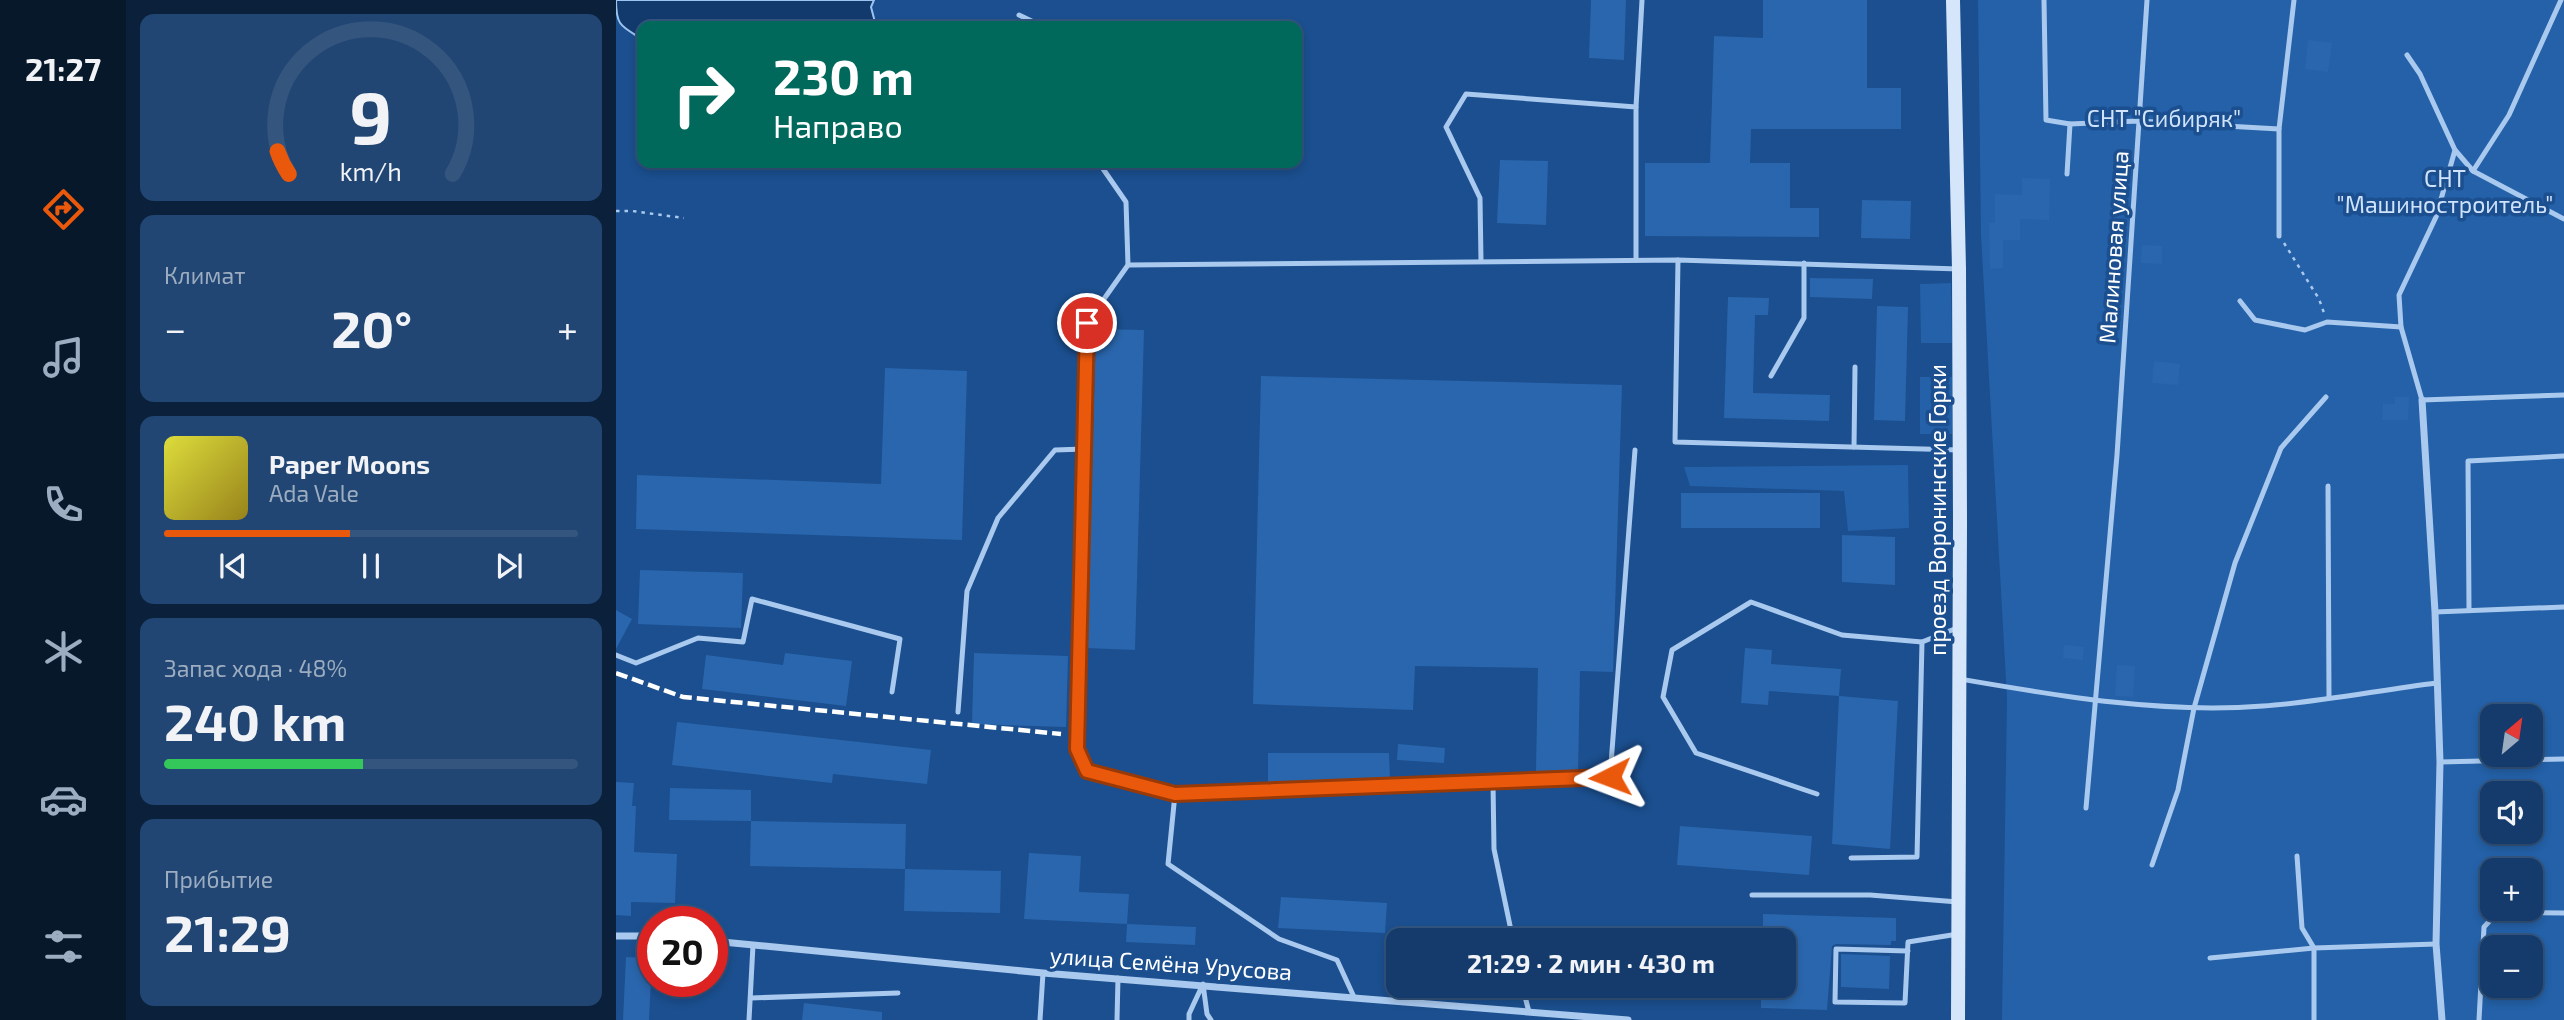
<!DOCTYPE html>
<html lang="ru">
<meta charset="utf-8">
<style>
:root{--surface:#143b6b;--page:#214673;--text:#f1f3f6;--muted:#9dadc1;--line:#33557e;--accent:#ea580c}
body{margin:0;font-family:"Exo 2",sans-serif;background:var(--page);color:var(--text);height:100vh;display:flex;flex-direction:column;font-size:26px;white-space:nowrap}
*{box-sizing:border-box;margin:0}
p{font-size:23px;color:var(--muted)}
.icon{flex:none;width:38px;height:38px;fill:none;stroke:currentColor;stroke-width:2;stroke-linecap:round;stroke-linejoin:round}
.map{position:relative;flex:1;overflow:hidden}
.panel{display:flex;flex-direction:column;gap:14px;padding:14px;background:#0b203b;width:490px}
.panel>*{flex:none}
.top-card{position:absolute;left:21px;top:21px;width:665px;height:147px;border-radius:14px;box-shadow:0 4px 10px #0003,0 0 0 2px var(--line);background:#00695c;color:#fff;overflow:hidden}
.needle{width:46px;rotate:29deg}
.fabs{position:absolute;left:1864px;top:704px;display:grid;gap:14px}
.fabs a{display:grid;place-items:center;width:63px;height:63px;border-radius:14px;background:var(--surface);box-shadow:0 4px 10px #0003,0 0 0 2px var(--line);font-size:35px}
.speed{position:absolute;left:21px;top:906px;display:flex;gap:14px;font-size:35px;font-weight:700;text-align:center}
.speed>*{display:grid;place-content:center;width:91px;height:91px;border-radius:50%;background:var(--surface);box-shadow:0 4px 10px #0003,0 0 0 2px var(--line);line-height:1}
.speed .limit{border:10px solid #d22;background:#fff;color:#111}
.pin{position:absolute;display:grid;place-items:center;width:60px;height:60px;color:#fff;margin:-30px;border:4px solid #fff;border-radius:50%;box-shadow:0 2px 7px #0007}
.me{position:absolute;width:77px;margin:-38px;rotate:267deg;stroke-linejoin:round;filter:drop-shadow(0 0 5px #0008)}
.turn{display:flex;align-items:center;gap:24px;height:147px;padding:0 21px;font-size:32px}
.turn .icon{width:91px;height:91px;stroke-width:2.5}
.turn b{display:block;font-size:49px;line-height:60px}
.big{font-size:52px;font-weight:700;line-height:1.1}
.panel .widget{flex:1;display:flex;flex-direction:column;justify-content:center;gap:10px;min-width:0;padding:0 24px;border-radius:14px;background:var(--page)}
.panel .dial{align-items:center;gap:0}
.dial svg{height:182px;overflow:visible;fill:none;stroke:var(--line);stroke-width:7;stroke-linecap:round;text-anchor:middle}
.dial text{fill:var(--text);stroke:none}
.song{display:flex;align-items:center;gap:21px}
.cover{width:84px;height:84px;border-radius:10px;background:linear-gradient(135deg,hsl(60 70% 55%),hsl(50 70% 35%))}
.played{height:7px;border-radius:4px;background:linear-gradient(90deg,var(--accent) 45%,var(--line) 45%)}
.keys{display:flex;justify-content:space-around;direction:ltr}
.heat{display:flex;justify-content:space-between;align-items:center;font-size:38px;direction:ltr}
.charge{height:10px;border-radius:5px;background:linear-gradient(90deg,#34c759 48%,var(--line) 0)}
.trip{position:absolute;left:770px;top:928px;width:410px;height:70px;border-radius:14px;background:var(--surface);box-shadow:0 4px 10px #0003,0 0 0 2px var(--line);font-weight:700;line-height:70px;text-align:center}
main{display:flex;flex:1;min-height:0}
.tab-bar{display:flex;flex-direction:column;width:126px;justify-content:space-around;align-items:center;background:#08182b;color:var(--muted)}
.tab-bar .icon{width:49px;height:49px}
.tab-bar .on{color:var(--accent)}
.tab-bar b{font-size:32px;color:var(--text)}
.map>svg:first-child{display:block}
.green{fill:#2461a8;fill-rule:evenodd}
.water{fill:#123a6d;stroke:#9cc4f0;stroke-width:2}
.building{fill:#2a66ad}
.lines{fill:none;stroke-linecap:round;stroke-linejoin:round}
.path{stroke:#a9c9ee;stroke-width:2.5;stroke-dasharray:3.5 5;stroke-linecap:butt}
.lane{stroke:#a9c9ee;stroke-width:5}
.street{stroke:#a9c9ee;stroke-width:7}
.secondary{stroke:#d6e6fa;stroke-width:14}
.rail{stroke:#fff;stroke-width:4.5;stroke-dasharray:12 5;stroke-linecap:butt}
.route-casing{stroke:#983908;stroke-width:18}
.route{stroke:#ea580c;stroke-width:12}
.labels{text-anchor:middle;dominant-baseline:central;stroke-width:7;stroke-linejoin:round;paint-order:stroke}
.park-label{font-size:23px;fill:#cfe3fa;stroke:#1b4f8f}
.street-label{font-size:23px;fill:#fff;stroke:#1b4f8f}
</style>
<main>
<nav class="tab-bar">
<b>21:27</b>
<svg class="icon on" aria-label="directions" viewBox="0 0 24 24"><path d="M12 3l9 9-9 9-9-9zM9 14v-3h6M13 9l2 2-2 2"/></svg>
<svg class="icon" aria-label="music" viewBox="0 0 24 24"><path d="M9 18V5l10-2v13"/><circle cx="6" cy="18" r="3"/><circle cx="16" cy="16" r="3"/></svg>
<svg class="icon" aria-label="phone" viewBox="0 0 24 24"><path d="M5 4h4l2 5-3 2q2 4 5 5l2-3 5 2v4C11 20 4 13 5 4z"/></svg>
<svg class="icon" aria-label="climate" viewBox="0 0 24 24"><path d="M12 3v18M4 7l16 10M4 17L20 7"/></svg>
<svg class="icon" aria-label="car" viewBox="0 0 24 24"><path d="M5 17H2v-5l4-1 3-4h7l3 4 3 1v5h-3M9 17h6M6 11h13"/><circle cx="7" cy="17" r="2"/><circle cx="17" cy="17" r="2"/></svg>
<svg class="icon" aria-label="filters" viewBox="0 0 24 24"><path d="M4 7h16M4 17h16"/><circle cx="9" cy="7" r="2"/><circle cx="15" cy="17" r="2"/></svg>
</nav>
<section class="panel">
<div class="widget dial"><svg viewBox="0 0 100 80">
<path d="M14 69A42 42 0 1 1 86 69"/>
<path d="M14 69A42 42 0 0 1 9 59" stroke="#ea580c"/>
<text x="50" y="56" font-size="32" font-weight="700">9</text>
<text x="50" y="72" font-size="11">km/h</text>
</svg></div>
<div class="widget"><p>Климат</p>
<div class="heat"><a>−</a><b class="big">20°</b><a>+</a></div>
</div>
<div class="widget">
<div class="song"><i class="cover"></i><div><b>Paper Moons</b><p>Ada Vale</p></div></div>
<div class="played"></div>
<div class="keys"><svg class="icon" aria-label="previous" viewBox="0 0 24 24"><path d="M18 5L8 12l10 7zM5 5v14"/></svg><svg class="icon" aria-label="pause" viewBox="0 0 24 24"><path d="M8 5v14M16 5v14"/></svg><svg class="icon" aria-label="next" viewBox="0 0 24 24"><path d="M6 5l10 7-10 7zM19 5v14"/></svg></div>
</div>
<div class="widget"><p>Запас хода · 48%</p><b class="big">240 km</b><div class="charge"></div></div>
<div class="widget"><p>Прибытие</p><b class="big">21:29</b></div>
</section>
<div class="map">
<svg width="1948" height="1020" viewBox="0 0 1948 1020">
<rect width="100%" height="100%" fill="#1b4f8f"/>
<g class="green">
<path d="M1362,0H1948V1020H1386L1391,698L1365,235ZM1876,716H1914V754H1876ZM1876,793H1914V831H1876ZM1876,870H1914V908H1876ZM1876,947H1914V985H1876Z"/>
<polygon points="1335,283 1336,343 1305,343 1304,284"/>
<polygon points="1336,377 1336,434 1304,434 1304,377"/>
<polygon points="1292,465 1293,528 1232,531 1228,491 1074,486 1068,467"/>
</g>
<path class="water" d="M0,0H258L255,7L260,26H26V39C5,26 0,26 0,0Z"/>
<g class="building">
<polygon points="975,0 1010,0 1008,60 973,58"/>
<polygon points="1147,0 1251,0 1251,88 1285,88 1285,129 1135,129 1134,163 1174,163 1174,208 1203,208 1203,237 1029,236 1029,163 1094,163 1098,36 1147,38"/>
<polygon points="1692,40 1716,43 1712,72 1689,69"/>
<polygon points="884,160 932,161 930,225 881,223"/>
<polygon points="1406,178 1434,179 1433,220 1404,219 1404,240 1387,240 1387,268 1374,269 1373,223 1379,223 1379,194 1406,195"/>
<polygon points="1246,200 1295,201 1294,239 1245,238"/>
<polygon points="1526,245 1546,246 1546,264 1525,263"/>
<polygon points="1194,278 1257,279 1256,299 1194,297"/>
<polygon points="1112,297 1153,298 1152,315 1139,315 1137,393 1214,395 1213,421 1108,418"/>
<polygon points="1261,306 1292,307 1289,421 1258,420"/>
<polygon points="480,329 528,330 519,650 471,648"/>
<polygon points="1538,361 1564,364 1562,385 1536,383"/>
<polygon points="269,368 351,371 346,540 20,529 21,475 265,484"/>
<polygon points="645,376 1006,385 997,672 964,671 962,773 920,771 922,668 799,666 797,710 637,704"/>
<polygon points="1779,397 1793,397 1792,420 1766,420 1767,404 1779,404"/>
<rect x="1065" y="493" width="139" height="35"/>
<polygon points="1226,535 1279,537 1279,585 1226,582"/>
<polygon points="24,570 127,573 125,628 22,624"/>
<polygon points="0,610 16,619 0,649"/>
<polygon points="1448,645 1468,647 1467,660 1447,658"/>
<polygon points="1129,648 1156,650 1155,664 1225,669 1223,696 1153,691 1152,705 1125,703"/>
<polygon points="169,653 236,661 230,706 86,689 90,655 167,665"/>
<polygon points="358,653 452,656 450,727 356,724"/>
<polygon points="1501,665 1519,666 1517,697 1499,696"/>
<polygon points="1223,696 1282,701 1274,849 1216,844"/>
<polygon points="61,722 315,750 311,784 217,774 216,783 56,765"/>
<polygon points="782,744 829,748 828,763 781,760"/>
<polygon points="652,753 773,753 774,780 652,782"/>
<polygon points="0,782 18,783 16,806 20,806 18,852 61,854 59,903 15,902 15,916 0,915"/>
<polygon points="54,788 135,790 135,821 53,820"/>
<polygon points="135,821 290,824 289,869 134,866"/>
<polygon points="1064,826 1196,836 1193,875 1061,865"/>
<polygon points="413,853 465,856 463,892 513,894 511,924 408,919"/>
<polygon points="289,869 385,871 384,913 288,911"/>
<polygon points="665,897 771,903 769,933 662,928"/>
<polygon points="1147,914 1280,918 1280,941 1275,941 1275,945 1220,944 1216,946 1211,1010 1145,1008 1145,985 1167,985 1167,940 1147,940"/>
<polygon points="511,924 580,927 579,945 510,942"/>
<polygon points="1225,954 1274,956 1273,989 1225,987"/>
<polygon points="10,957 36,958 33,1020 7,1020"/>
<polygon points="188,1003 266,1012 266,1020 186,1020"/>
</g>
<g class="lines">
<g class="path">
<polyline points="0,211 16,211 68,218"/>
<polyline points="1668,243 1703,299 1708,313"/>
</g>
<g class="lane">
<polyline points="1428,0 1430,120 1454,124 1522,121 1663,129"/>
<polyline points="403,15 426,26"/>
<polyline points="1791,55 1804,74 1839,150"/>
<polyline points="1020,107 1026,0"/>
<polyline points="483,163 510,202 512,265 471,323 461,749 472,771 559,794 994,777 1019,450"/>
<polyline points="1857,171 1893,115 1945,0"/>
<polyline points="1451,174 1454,124"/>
<polyline points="1948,219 1857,171 1839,150 1820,217 1783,295 1785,327 1806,400 1948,395"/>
<polyline points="1663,236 1663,129 1678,0"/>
<polyline points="1062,260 1059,442 1344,450"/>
<polyline points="865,261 864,198 830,127 850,94 1020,107 1020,260"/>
<polyline points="512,265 1062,260 1343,269"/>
<polyline points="1624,301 1639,320 1689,330 1711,322 1785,327"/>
<polyline points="1155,376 1188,318 1188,263"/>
<polyline points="1238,447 1239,367"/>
<polyline points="1712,486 1713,697"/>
<polyline points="1853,610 1852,461 1948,456"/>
<polyline points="1819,612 1948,607"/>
<polyline points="0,655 20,663 82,638 127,642 136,599 284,639 276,692"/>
<path d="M1344,679C1443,696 1546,714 1647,706C1705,702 1763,690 1821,683"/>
<polyline points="342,712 351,591 382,518 439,450 468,449"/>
<polyline points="1824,762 1948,759"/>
<polyline points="877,783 878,849 897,940"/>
<polyline points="559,794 552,864 663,939 721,960 738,997"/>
<polyline points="1201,794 1080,753 1047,697 1056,650 1135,602 1226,635 1306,642 1341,628"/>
<polyline points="1470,808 1501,455 1531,0"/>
<polyline points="1681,856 1686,928 1698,948 1698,1020"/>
<polyline points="1235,858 1301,857 1306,642"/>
<polyline points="1536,865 1562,790 1578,708 1619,563 1665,448 1710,397"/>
<polyline points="1136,895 1254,895 1342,902"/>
<polyline points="1292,951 1220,949 1219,1002 1289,1003 1292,942 1342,934"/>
<polyline points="1594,958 1698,948 1820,944"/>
<polyline points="906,985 913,1012"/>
<polyline points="135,998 282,993"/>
<polyline points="133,1020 137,945"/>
<polyline points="424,1020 427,973"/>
<polyline points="501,1020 502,978"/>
<polyline points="573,1020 573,1014 587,984 591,1014 595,1020"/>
<polyline points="1863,1020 1868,927 1882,912 1948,913"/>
</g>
<g class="street">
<polyline points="1806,400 1819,612 1824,762 1820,944 1826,1020"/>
<polyline points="0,936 37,936"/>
<polyline points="96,941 427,973 1012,1020"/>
</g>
<polyline class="secondary" points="1337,0 1343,269 1344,522 1342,1020"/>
<polyline class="rail" points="0,673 67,697 445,734"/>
</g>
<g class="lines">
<defs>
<polyline id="route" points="471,323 461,749 471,771 559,794 994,777"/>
</defs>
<use href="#route" class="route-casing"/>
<use href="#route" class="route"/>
</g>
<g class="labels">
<g class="park-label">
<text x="1548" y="118">СНТ "Сибиряк"</text>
<text x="1829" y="178">СНТ<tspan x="1829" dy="26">"Машиностроитель"</tspan></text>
</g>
<g class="street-label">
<text transform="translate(1497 247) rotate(-86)">Малиновая улица</text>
<text transform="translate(1321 510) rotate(-90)">проезд Воронинские Горки</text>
<text transform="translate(555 963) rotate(4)">улица Семёна Урусова</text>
</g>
</g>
</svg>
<div class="fabs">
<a><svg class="needle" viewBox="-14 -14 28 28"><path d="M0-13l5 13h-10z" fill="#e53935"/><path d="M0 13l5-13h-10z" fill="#9dadc1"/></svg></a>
<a><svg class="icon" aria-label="sound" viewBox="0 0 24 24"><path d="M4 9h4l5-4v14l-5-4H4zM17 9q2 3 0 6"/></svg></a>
<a>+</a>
<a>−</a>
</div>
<div class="speed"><div class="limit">20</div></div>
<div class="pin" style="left:471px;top:323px;background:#d93025"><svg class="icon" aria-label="arrive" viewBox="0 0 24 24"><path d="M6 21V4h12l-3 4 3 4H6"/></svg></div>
<svg class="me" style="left:994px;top:777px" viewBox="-20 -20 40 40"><path d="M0-17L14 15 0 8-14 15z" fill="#ea580c" stroke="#fff" stroke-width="4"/></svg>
<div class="trip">21:29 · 2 мин · 430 m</div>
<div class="top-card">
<div class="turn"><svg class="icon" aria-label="right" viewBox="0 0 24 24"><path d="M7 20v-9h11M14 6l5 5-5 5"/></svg><div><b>230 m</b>Направо</div></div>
</div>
</div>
</main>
